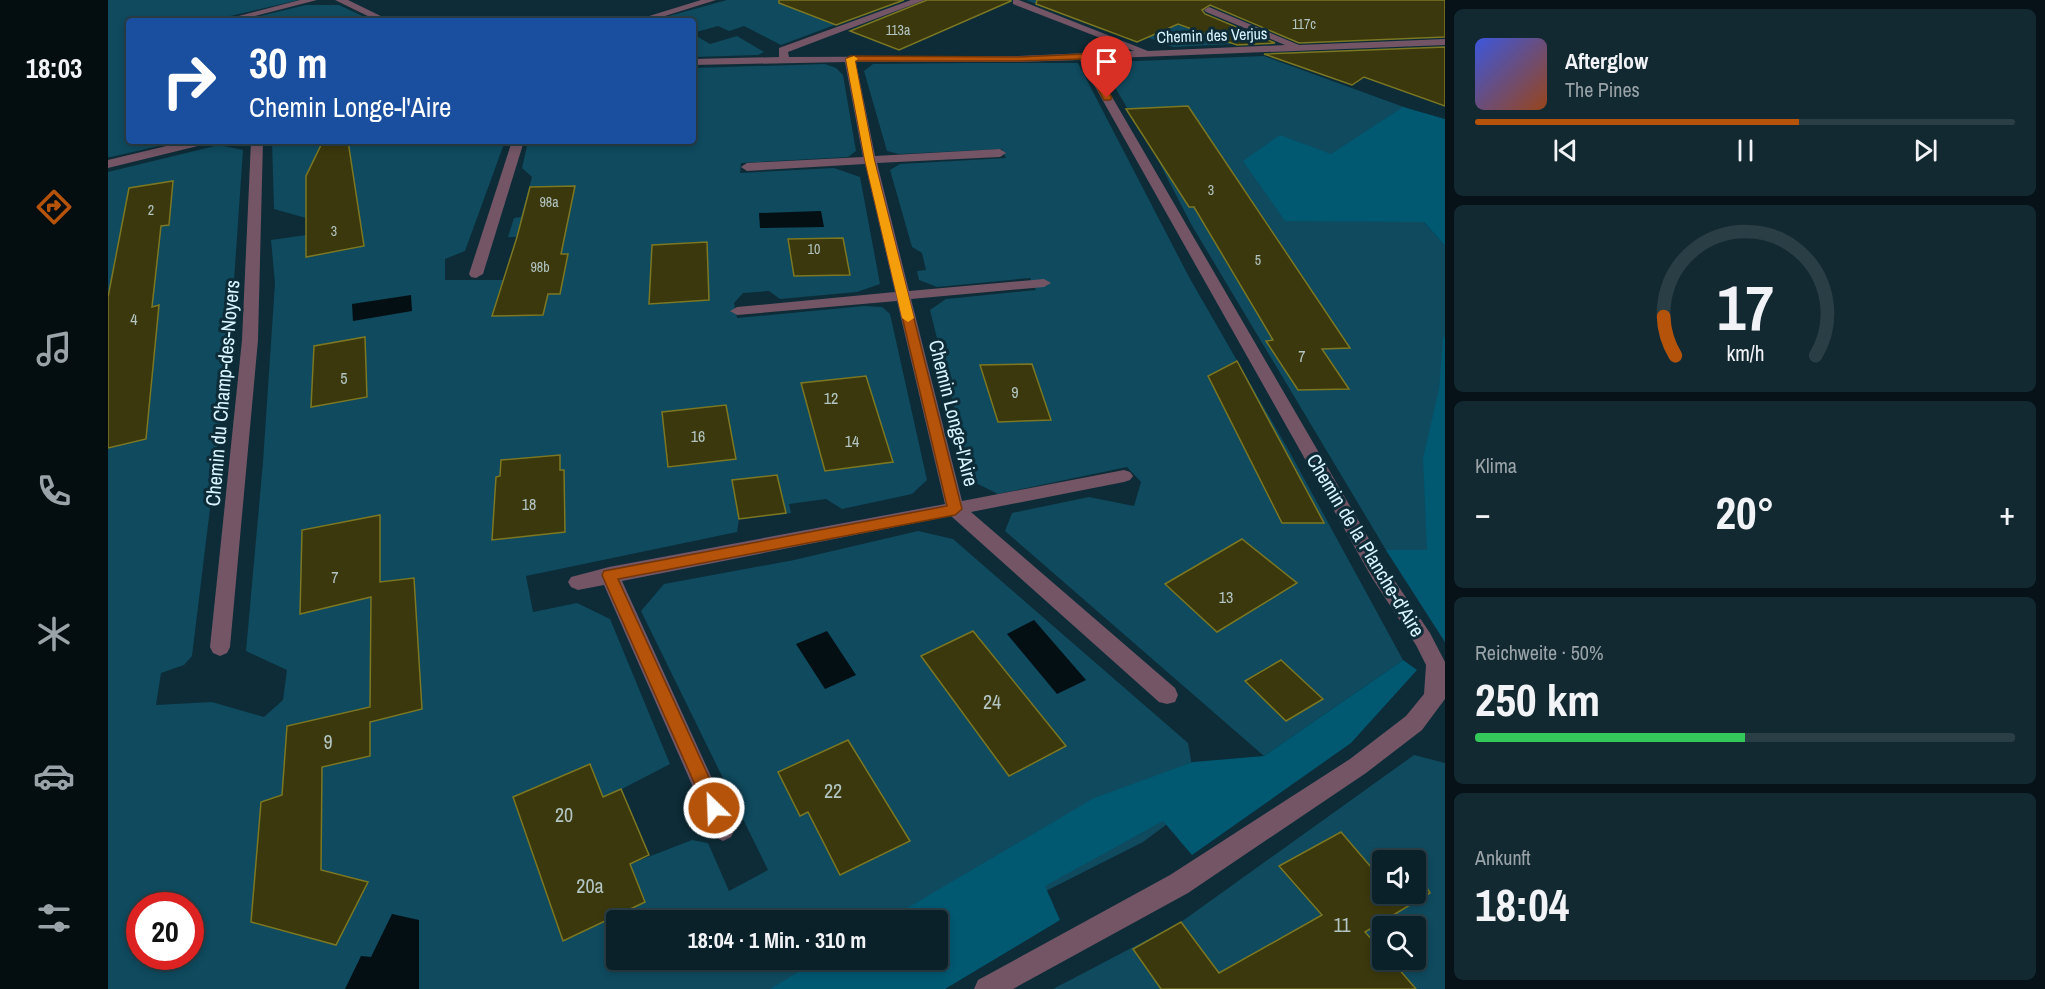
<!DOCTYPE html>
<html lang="de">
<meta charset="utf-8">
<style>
:root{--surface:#0a2129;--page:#132931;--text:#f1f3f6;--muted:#99a3a8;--line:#2a3e46;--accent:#b45309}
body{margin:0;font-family:"Archivo Narrow",sans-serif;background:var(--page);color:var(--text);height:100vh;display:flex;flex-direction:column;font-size:22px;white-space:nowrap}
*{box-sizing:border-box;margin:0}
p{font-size:20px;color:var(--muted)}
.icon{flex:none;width:33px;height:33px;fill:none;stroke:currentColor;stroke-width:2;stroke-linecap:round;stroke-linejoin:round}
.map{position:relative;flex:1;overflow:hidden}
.panel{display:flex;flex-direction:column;gap:9px;padding:9px;background:#061217;width:600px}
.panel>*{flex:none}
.banner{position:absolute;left:18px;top:18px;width:570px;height:126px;border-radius:6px;box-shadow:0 3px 9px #0003,0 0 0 2px var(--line);background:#1a4fa0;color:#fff;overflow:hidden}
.buttons{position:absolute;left:1264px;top:850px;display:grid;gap:12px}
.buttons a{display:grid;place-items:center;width:54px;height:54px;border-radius:6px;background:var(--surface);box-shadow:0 3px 9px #0003,0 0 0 2px var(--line);font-size:30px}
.speed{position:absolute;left:18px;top:892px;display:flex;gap:12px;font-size:30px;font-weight:700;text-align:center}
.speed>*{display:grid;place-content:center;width:78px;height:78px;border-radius:50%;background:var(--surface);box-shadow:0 3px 9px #0003,0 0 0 2px var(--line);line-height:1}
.speed .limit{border:9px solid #d22;background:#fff;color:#111}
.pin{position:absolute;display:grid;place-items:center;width:51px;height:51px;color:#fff;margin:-62px -26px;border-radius:50% 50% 50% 0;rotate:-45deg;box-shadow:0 0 6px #0007}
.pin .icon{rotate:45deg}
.me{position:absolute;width:66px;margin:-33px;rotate:336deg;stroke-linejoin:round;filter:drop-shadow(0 0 4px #0008)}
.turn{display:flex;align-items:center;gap:21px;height:126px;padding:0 24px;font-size:27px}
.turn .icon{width:78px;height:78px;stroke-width:2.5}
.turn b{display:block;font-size:42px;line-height:51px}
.big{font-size:45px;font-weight:700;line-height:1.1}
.panel .tile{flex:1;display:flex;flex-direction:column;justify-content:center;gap:9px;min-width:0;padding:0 21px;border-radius:9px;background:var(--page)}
.panel .dial{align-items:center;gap:0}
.dial svg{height:156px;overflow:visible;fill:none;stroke:var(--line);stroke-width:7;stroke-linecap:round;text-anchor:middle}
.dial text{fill:var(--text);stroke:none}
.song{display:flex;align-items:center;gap:18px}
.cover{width:72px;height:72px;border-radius:9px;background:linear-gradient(135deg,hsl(230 70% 55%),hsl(20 70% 35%))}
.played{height:6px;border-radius:3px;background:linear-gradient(90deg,var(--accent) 60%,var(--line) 60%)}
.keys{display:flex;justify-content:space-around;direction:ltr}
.heat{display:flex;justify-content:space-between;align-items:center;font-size:33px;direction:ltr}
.charge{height:9px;border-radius:4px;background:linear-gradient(90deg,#34c759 50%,var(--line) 0)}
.trip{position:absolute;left:498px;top:910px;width:342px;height:60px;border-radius:6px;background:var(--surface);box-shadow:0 3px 9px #0003,0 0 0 2px var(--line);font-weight:700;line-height:60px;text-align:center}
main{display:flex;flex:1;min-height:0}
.menu{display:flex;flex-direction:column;width:108px;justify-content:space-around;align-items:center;background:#040d10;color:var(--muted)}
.menu .icon{width:42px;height:42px}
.menu .current{color:var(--accent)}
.menu b{font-size:27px;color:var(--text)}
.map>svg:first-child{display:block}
.green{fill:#0f4a5e;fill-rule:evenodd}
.forest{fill:#015871}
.water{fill:#040f14}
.building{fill:#3b380d;stroke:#7c7722;stroke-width:1.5}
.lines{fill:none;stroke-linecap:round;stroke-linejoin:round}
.minor{fill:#735565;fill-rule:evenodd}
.route{fill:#b45309;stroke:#753606;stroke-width:1.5}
.slow{fill:#f59e0b}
.labels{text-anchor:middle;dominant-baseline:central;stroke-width:6;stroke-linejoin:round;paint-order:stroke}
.far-number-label{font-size:14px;fill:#b2c5c2}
.far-street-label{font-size:16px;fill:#d9f4ff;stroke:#0d2c37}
.number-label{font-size:16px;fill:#b2c5c2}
.street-label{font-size:20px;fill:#d9f4ff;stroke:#0d2c37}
.near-number-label{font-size:20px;fill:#b2c5c2}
</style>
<main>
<nav class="menu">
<b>18:03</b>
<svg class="icon current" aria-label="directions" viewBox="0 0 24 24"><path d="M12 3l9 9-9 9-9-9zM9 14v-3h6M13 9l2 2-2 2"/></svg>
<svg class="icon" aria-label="music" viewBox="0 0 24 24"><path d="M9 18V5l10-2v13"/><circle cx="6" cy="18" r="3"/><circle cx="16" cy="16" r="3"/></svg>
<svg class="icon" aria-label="phone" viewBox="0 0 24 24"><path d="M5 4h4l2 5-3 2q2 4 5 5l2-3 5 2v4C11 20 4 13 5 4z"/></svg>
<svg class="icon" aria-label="climate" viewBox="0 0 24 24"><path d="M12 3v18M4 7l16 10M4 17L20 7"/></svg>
<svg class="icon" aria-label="car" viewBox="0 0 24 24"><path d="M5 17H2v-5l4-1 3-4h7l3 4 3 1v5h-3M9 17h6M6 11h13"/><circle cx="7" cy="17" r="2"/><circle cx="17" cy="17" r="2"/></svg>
<svg class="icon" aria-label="filters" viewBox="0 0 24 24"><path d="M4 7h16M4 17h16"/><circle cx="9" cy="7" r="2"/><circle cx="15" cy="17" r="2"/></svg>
</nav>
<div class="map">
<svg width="1337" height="989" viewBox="0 0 1337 989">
<rect width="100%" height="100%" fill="#0d2c37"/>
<g class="green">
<polygon points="0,0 191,0 101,21 21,21 21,141 72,141 3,157 0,157"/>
<polygon points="619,0 753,0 748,17 673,45 636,26 621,31 610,26 585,33 585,21 543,21"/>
<polygon points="918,0 1105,0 1061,21 1125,44 1065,47 1039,37 1019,38"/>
<polygon points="198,5 231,5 265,21 131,21"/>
<polygon points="585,34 602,44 629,36 656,52 650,55 585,57"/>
<polygon points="1156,56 1337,122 1316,222 1337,246 1337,642 1278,550 1083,224 1050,160 995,67 1003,62"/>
<polygon points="858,63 970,63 1081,277 1181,451 1295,660 1156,756 897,531 904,513 981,497 1026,506 1033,482 1019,467 890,494 864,481 822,310 838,299 928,290 922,278 829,287 811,280 809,271 818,270 814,253 804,247 782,170 792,164 898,158 894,149 791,154 779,151 756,71 765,64"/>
<path d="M717,64L728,68L735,75L748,151L740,157L633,163L632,173L726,168L752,177L772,284L749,292L672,299L661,291L635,293L626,303L629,318L756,306L774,307L782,314L819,480L804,494L734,509L718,499L681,504L683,513L631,519L629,532L418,576L425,612L469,603L502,619L562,764L514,789L526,822L522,864L584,840L600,843L621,891L660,870L533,611L556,584L686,560L810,531L845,539L1080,743L1090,801L1035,842L924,898L830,921H508V960H805L749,989H0V172L111,145L135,150L121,353L84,656L76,665L53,673L48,705L104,702L156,717L175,700L179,670L138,651L155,462L167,283L163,240L198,235V218L166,209L164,142L397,141L357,251L337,259V280H402L414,237H400L406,218L413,217L424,177L414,168L420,141H585V68ZM32,906H82V957H32Z"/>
<path d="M1306,755L1337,763V989H945L1073,922ZM1275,861H1308V894H1275ZM1275,927H1308V960H1275Z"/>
</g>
<g class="forest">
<polygon points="1295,107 1337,119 1337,246 1316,222 1177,221 1135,161 1172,135 1223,154"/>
<polygon points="1335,337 1337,337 1337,642 1278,550 1319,550 1315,458 1331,389"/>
<polygon points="1295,660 1309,670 1243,743 1084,855 1055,821 937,886 952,920 837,989 662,989 711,960 830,960 830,921 777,921 986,798 1085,762 1156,756"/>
</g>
<g class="water">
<polygon points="713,211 716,227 652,228 651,213"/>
<polygon points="303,295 304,311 245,321 244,304"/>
<polygon points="926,620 978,680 949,694 899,634"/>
<polygon points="719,631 748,675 717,689 688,644"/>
<polygon points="284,914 311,920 311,989 237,989 253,956 263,957"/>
</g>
<g class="building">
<polygon points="671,0 796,0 728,25 671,3"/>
<polygon points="819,0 903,0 903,1 791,50 742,31"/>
<polygon points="929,0 1337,0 1337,37 1191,43 1102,5 1094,10 1097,14 1167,43 1129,45 1070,24 1029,42 928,4"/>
<polygon points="1337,47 1337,106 1256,77 1244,85 1156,54"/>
<polygon points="1080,106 1242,348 1214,349 1241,389 1190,390 1158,341 1165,340 1086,207 1081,207 1018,109"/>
<polygon points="215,141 240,141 256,246 198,257 198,176"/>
<polygon points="65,181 61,225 53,226 44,307 51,305 38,439 0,448 0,297 21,188"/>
<polygon points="467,186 453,254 460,254 452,294 440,294 435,315 384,316 409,237 422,187"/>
<polygon points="735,238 742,275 686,276 680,239"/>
<polygon points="599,242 601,300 541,304 544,245"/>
<polygon points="257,337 259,397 203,407 206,346"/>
<polygon points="1129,361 1200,493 1216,523 1174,523 1100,376"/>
<polygon points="924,364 943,420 890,422 872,365"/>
<polygon points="758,376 785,462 717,471 693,383"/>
<polygon points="618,405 628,459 560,467 554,412"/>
<polygon points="452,455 452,470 456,470 457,532 384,540 388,477 392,476 393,460"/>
<polygon points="669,475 678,513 631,519 624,480"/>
<polygon points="272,515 272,582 306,578 314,709 262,722 262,756 214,767 213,870 260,882 228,945 143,922 153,802 174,795 179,726 262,707 263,597 192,614 194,530"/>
<polygon points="1134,539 1189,583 1109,632 1057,584"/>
<polygon points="865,631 958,746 901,776 813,656"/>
<polygon points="1173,660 1215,699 1178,721 1137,681"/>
<polygon points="740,740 802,841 732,875 700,812 692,816 670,772"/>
<polygon points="482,764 495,797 513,789 541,855 522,864 537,902 455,941 405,797"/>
<polygon points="1233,832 1275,881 1275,894 1308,894 1308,869 1322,893 1257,932 1275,952 1275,960 1283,960 1308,989 1053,989 1025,949 1073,922 1111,973 1214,915 1171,866"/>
</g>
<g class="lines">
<g class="minor">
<polygon points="192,0 209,0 128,21 111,21"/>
<polygon points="227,0 240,0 283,21 270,21"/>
<polygon points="593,0 608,0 541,21 525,21"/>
<polygon points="803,0 817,0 680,52 681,57 910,56 1026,51 905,4 905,0 911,0 1040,51 1177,45 1098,12 1096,10 1101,7 1191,45 1337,39 1337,45 982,59 1278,568 1322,633 1337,662 1337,699 1314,730 1258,773 1080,893 905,989 866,989 870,980 1062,875 1242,759 1298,716 1316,694 1318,665 1308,645 1264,578 972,60 910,62 748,62 767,156 892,149 898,153 892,157 769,163 801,291 936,279 943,283 936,287 803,299 854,501 1016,470 1022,472 1025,476 1022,480 1016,482 863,512 1067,688 1070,695 1067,702 1059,704 1051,702 843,516 514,581 627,829 623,837 615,841 607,837 496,585 470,590 463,587 460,582 463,577 501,567 837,504 789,301 629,315 622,311 629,307 787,292 757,164 639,171 633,167 639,163 755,157 737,62 585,65 585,59 671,57 671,48"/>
<polygon points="79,141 100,141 98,144 0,168 0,160"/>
<polygon points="143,141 155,141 150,340 122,647 119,653 112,656 105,653 102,647 134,340"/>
<polygon points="404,141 416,141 375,274 368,278 363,277 361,274"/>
</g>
</g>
<polygon class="route" points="976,54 980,57 1004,98 1002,100 996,100 973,59 910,61 747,61 766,160 854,509 847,515 510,579 615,808 612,814 606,816 600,814 494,575 496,571 839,506 757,160 738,59 742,56 910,57"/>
<polygon class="slow" points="746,56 750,59 747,61 766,160 806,318 800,322 794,318 757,160 738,59"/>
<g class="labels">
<g class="far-number-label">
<text x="1196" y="24">117c</text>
<text x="790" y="30">113a</text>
<text x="1103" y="190">3</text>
<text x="441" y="202">98a</text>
<text x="43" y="210">2</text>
<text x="226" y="231">3</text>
<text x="706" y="249">10</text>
<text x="1150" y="260">5</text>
<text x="432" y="267">98b</text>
</g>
<g class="far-street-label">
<text transform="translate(1104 35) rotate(-2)">Chemin des Verjus</text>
</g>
<g class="number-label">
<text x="26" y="319">4</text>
<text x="1194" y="356">7</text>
<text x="236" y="378">5</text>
<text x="907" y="392">9</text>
<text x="723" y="398">12</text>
<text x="590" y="436">16</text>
<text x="744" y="441">14</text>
<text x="421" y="504">18</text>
<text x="227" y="577">7</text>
<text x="1118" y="597">13</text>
</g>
<g class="street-label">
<text transform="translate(114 393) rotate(-85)">Chemin du Champ-des-Noyers</text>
<text transform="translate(846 413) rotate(76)">Chemin Longe-l'Aire</text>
<text transform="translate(1258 545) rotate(59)">Chemin de la Planche-d'Aire</text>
</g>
<g class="near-number-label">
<text x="884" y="701">24</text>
<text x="220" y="741">9</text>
<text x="725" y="790">22</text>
<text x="456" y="814">20</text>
<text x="482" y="885">20a</text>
<text x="1234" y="924">11</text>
</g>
</g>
</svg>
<div class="buttons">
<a><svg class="icon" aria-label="sound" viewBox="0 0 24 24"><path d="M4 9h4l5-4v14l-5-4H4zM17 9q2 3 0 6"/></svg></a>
<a><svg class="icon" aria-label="search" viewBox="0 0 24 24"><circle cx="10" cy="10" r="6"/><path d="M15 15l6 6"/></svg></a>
</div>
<div class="speed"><div class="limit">20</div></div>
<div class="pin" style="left:999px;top:98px;background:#d93025"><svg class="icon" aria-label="arrive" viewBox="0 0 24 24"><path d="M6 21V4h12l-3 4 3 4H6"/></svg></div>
<svg class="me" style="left:606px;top:808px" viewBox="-20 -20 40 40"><circle r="17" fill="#b45309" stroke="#fff" stroke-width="3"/><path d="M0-11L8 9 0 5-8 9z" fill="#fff"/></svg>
<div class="trip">18:04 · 1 Min. · 310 m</div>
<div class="banner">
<div class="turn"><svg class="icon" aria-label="right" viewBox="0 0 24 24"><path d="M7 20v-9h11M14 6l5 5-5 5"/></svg><div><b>30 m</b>Chemin Longe-l'Aire</div></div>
</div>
</div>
<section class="panel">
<div class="tile">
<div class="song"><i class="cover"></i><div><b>Afterglow</b><p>The Pines</p></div></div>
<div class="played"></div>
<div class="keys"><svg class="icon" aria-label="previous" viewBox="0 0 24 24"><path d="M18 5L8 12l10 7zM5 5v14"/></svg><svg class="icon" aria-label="pause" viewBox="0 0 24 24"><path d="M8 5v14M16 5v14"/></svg><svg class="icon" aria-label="next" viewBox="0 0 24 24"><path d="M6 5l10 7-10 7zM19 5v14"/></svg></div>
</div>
<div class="tile dial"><svg viewBox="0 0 100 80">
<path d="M14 69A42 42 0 1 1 86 69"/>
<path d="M14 69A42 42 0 0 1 8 49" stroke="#b45309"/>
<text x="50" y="56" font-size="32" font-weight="700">17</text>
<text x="50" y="72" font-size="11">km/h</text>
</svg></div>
<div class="tile"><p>Klima</p>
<div class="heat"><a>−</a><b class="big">20°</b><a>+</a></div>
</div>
<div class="tile"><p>Reichweite · 50%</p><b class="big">250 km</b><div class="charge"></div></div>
<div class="tile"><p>Ankunft</p><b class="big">18:04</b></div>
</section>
</main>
